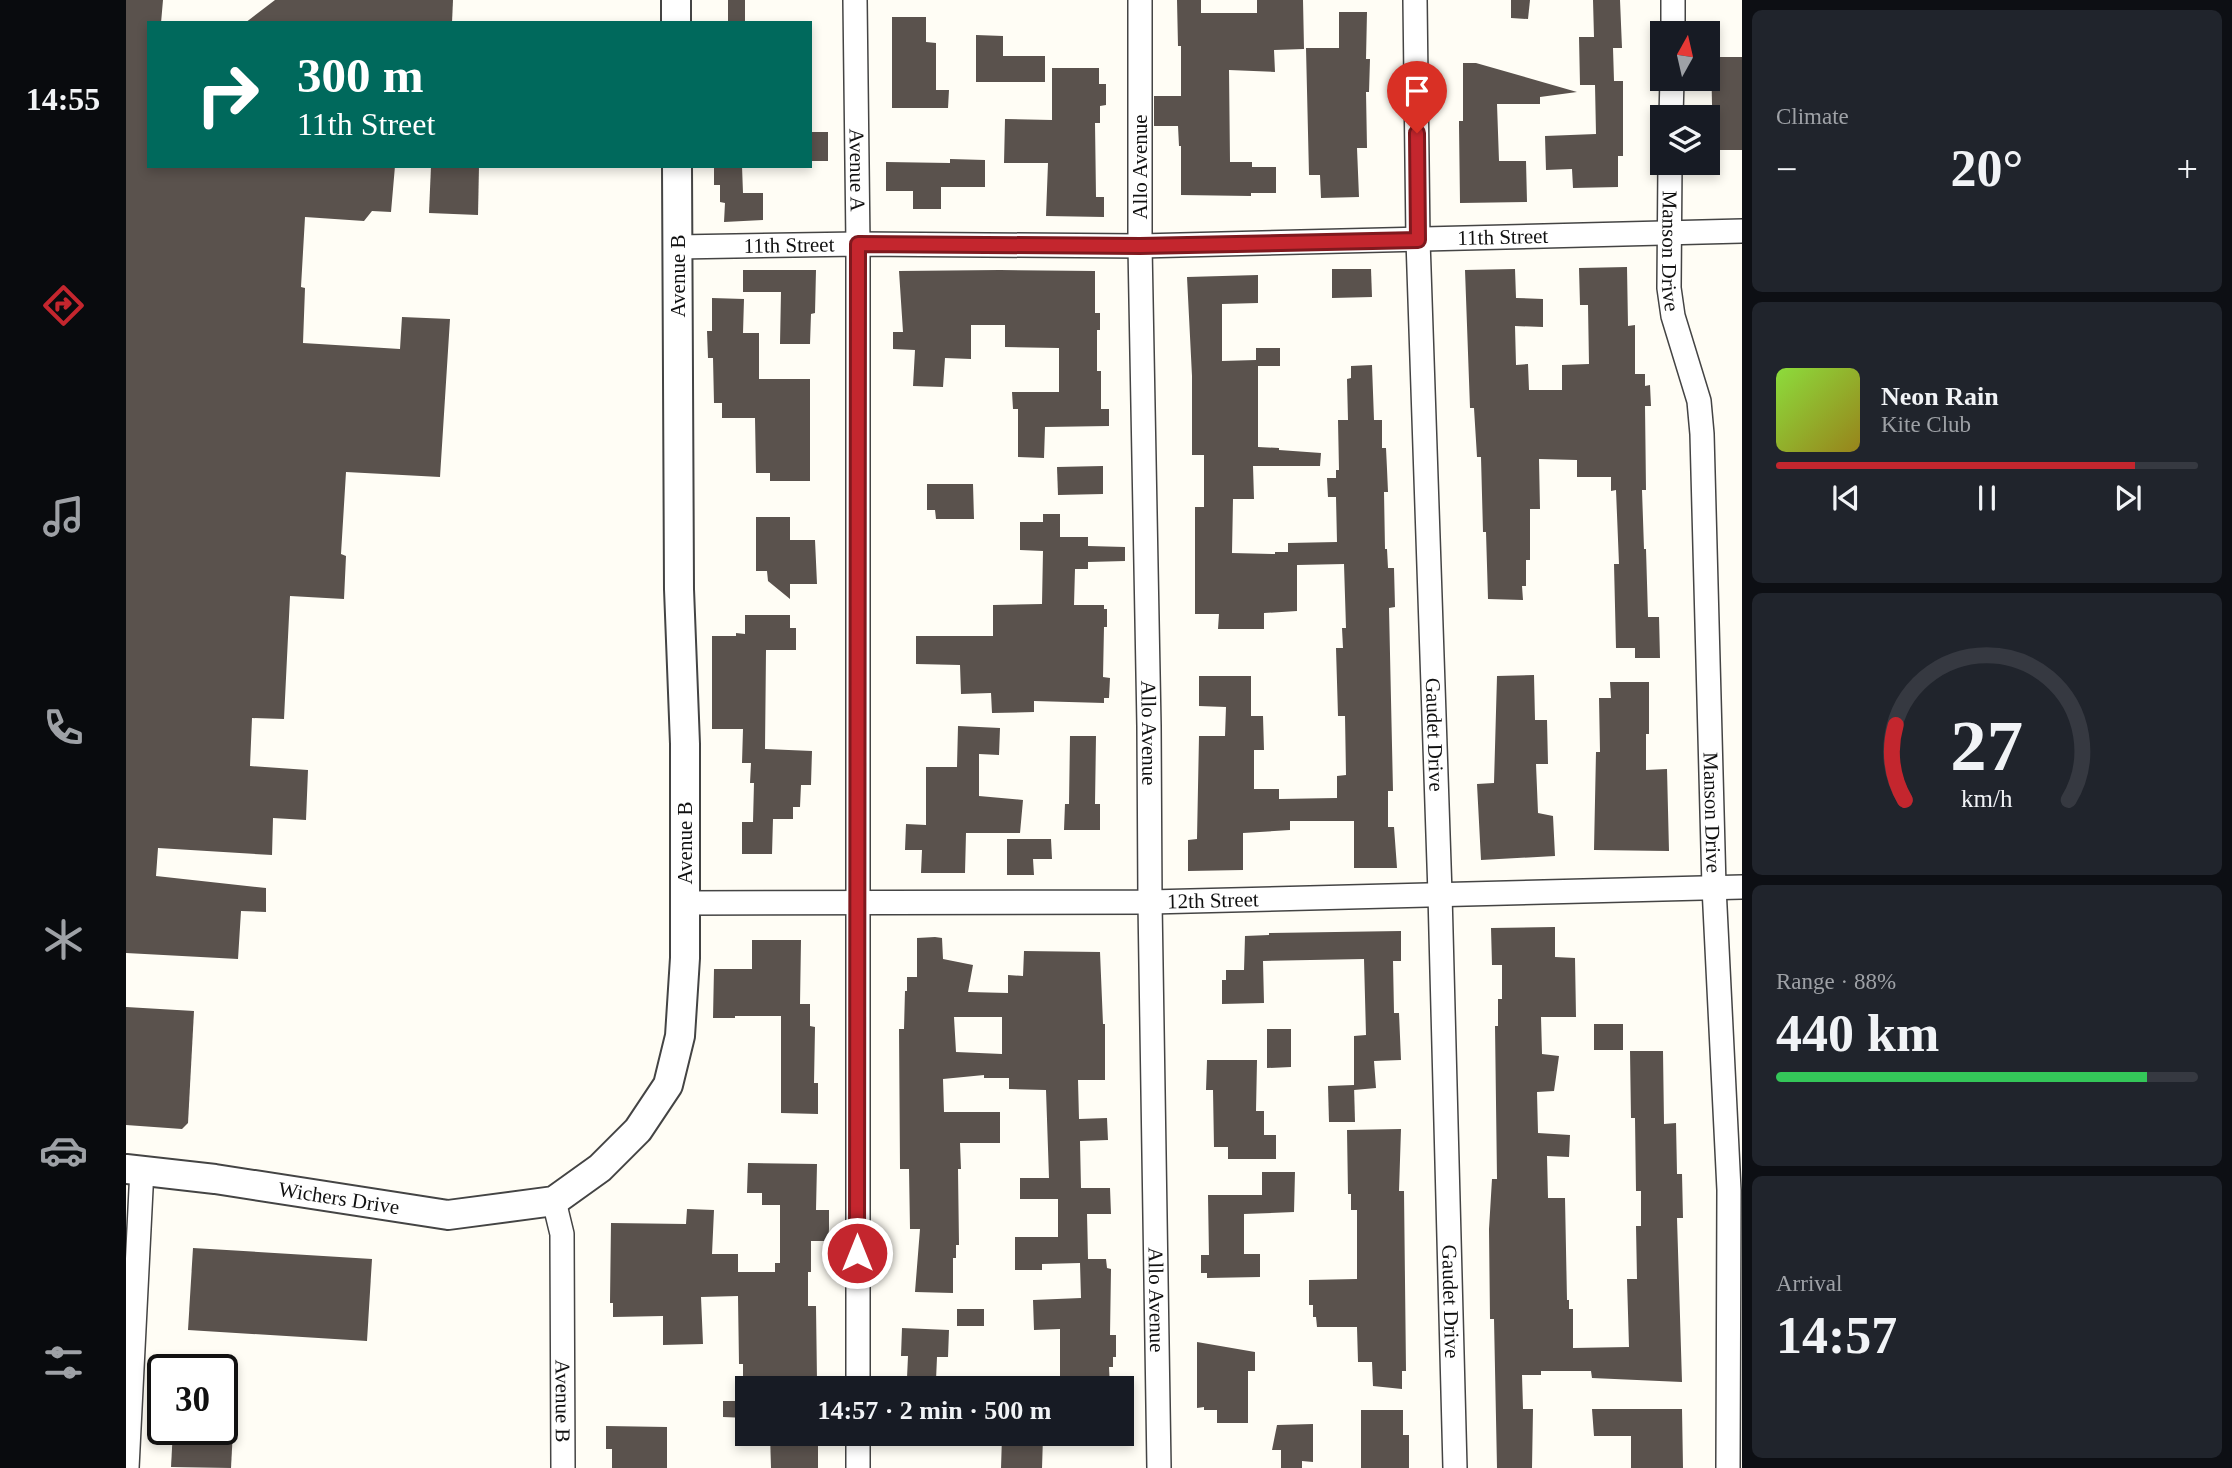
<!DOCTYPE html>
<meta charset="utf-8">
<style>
:root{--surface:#171b24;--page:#20242c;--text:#f1f3f6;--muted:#9ea1a6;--line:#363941;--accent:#c4262e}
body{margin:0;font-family:"Times New Roman",serif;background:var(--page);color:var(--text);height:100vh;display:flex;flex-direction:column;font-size:26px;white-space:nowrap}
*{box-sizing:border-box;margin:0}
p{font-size:23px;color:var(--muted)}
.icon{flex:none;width:38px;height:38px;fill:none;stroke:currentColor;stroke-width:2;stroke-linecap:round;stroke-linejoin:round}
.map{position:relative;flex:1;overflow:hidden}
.details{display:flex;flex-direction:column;gap:10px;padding:10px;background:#0d0f14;width:490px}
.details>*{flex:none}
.top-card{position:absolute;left:21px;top:21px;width:665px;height:147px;border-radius:0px;box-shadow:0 4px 10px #0003;background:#00695c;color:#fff;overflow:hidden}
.needle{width:46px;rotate:8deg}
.buttons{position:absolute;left:1524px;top:21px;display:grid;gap:14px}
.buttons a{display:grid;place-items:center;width:70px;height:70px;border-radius:0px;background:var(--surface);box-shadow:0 4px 10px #0003;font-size:35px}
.speed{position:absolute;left:21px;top:1354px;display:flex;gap:14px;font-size:35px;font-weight:700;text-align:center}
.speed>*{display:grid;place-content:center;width:91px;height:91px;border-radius:50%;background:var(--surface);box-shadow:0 4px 10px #0003;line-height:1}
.speed .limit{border:4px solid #111;border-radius:10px;background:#fff;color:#111}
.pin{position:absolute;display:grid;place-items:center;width:60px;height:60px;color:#fff;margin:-72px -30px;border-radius:50% 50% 50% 0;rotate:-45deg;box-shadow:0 0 7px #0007}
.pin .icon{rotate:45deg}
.me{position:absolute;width:77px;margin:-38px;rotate:0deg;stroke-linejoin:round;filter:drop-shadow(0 0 5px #0008)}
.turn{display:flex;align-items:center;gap:24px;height:147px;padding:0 35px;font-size:32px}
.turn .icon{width:91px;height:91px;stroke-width:2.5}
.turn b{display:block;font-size:49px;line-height:60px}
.big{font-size:52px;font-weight:600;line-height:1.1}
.details .card{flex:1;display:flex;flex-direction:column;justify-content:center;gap:10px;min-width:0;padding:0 24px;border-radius:10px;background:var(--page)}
.details .dial{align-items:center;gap:0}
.dial svg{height:182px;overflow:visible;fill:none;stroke:var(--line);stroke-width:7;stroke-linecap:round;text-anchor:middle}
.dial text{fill:var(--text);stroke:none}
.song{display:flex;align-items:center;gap:21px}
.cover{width:84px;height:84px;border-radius:10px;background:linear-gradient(135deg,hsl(90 70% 55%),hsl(50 70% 35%))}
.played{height:7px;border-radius:4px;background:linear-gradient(90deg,var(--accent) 85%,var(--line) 85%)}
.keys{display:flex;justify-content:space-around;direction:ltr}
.heat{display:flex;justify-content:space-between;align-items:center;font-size:38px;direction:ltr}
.charge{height:10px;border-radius:5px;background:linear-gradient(90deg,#34c759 88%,var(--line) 0)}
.trip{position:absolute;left:609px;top:1376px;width:399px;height:70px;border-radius:0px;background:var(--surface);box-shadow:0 4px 10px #0003;font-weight:600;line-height:70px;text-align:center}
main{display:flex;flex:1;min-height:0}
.dock{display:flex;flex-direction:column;width:126px;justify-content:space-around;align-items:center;background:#090b0e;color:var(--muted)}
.dock .icon{width:49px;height:49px}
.dock .selected{color:var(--accent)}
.dock b{font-size:32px;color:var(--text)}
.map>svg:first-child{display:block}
.building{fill:#5a524d;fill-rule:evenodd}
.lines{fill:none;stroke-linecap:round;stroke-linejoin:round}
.minor-casing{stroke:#444;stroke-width:26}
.tertiary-casing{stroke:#444;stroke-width:32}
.minor{stroke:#fff;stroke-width:23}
.tertiary{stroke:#fff;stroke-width:28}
.route-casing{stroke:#7f191e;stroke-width:18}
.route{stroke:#c4262e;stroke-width:12}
.labels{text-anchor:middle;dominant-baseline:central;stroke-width:7;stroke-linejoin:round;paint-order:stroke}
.street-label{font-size:21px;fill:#111;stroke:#fff}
</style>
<main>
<nav class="dock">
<b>14:55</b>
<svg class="icon selected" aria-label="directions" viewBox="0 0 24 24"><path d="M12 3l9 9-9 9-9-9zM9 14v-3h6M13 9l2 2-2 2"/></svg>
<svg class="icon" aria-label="music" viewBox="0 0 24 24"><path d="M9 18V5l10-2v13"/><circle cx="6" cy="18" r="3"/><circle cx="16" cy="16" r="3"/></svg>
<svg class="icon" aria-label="phone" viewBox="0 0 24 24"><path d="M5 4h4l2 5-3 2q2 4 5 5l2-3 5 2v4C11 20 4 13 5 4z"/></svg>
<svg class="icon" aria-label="climate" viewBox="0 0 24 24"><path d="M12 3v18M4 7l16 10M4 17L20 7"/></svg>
<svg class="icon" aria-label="car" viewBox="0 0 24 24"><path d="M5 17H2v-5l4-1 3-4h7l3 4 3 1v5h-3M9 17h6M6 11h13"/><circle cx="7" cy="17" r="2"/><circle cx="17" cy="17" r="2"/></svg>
<svg class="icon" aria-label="filters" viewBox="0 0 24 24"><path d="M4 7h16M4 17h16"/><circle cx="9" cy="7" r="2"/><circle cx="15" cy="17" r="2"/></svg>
</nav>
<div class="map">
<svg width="1616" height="1468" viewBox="0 0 1616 1468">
<rect width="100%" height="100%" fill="#fffdf5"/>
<g class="building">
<polygon points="0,0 37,0 35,23 23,23 23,166 269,166 265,212 246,211 238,221 179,217 175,287 179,288 177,343 274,349 276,317 324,319 314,477 220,472 215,554 220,556 218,599 164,596 158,719 126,718 124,766 182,770 180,820 147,818 146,855 32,848 30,876 140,888 140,912 115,911 112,959 0,953"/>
<polygon points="149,0 327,0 326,23 119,23"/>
<rect x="602" y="0" width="17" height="23"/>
<polygon points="1051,0 1075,0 1075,13 1131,13 1131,0 1177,0 1178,49 1148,50 1149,72 1103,70 1104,162 1126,162 1126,167 1150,167 1150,193 1125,193 1125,196 1055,195 1055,146 1053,146 1052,126 1028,126 1028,96 1055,96 1055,46 1052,46"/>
<polygon points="1385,0 1404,0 1402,19 1385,18"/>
<polygon points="1467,0 1494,0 1496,48 1487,48 1488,81 1497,81 1497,156 1492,156 1492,187 1447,188 1446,169 1420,170 1419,136 1470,134 1469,85 1454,85 1453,37 1468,37"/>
<polygon points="1213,12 1241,12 1240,59 1244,59 1243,92 1240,92 1241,148 1231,148 1233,197 1195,198 1194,175 1183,175 1180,48 1213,48"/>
<polygon points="766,17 800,17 800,42 810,43 810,90 823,90 822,108 766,108"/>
<polygon points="850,35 877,36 877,56 919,56 919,82 850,82"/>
<polygon points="1585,57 1616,57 1616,150 1587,150"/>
<polygon points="1337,63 1350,63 1451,92 1414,97 1414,104 1371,104 1373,161 1400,161 1401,202 1334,203 1333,125 1333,121 1337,121"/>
<polygon points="926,68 973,68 973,84 980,84 980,105 974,106 974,123 969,123 970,197 978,197 978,217 920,216 922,163 878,163 879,119 926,120"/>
<rect x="684" y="132" width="18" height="29"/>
<polygon points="824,159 859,160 859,187 815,187 815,209 787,209 787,191 760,191 760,162 824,163"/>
<polygon points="305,166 353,166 352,215 303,213"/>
<polygon points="588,166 616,166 617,193 637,193 637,220 598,222 599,203 594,202 594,185 588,185"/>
<polygon points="1501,267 1502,326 1509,325 1509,374 1519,374 1519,386 1524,385 1525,406 1519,406 1520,490 1516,490 1518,549 1520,549 1522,617 1533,617 1534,658 1509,658 1509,648 1490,648 1488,564 1493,564 1490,490 1485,491 1485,477 1451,477 1451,460 1413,459 1414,509 1404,509 1404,560 1400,560 1400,586 1396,586 1397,600 1362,599 1360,532 1357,532 1355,457 1351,457 1348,408 1344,408 1339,270 1389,269 1390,298 1417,299 1417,327 1389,326 1390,365 1402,364 1403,390 1436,390 1436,365 1463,364 1462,305 1454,305 1453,268"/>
<polygon points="1206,269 1245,269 1246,297 1206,298"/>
<polygon points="617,270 690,270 689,313 685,314 684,344 654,344 655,292 617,292"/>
<polygon points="874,270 969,271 969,313 974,313 974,330 971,330 971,371 975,371 975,409 983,409 983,426 919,427 918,458 892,457 892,409 887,409 886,392 933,392 933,348 879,347 879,325 845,325 845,359 819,358 817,387 787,386 789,350 767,349 767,332 777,332 773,271"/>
<polygon points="1132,275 1132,303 1096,304 1096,361 1130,360 1130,348 1154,348 1154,366 1132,366 1132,447 1153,448 1153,450 1195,453 1194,466 1127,466 1128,499 1107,499 1106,553 1149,554 1149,552 1162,552 1162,543 1211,542 1210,497 1202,497 1201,478 1210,478 1210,470 1213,470 1212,420 1222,420 1221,379 1225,378 1225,366 1246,365 1248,420 1256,420 1256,448 1260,448 1261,469 1262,492 1258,492 1259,549 1261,549 1262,568 1268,568 1269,607 1263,608 1267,791 1262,791 1262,827 1268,827 1271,868 1228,868 1228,821 1164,821 1164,830 1117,833 1117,870 1062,871 1062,840 1071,839 1073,736 1099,736 1100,707 1073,706 1073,676 1125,676 1125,716 1137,716 1138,750 1128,750 1128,789 1153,789 1153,799 1211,798 1211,776 1220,775 1219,716 1212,716 1210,648 1217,648 1216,628 1220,628 1218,564 1171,565 1171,611 1138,613 1138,629 1092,629 1093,614 1069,614 1069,507 1078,507 1078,455 1066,455 1066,376 1061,277"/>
<polygon points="586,298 618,299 617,333 633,333 633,379 684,379 684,481 644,481 644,473 630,473 629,418 596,418 596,403 588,403 587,358 582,358 581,331 586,331"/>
<polygon points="977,466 977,494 932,495 931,467"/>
<polygon points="801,484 847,484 848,519 810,519 809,510 801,510"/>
<polygon points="917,514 934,514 934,537 962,537 962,546 999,547 999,561 962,562 962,569 949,569 948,605 978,605 978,609 981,609 981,627 978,627 977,677 984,678 983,698 978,698 978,703 908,701 908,712 866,713 865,693 835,694 834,665 790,664 790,636 867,636 867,605 916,604 917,551 894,550 894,522 917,522"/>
<polygon points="630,517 664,517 664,540 689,540 691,584 664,584 664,599 642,581 641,571 630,571"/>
<polygon points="619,615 664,615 664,628 670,628 670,650 640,650 639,749 686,751 685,785 675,785 674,807 667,807 667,819 647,819 646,854 616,854 616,822 627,822 628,783 624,783 625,763 616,763 617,729 586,729 586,636 610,636 610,633 619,634"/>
<polygon points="1408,675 1409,720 1421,720 1422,764 1410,764 1412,813 1427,816 1429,856 1355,860 1351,784 1368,783 1371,676"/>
<polygon points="1484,682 1523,682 1523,734 1520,734 1520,770 1541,769 1543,851 1468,850 1470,752 1474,752 1473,698 1485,698"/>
<polygon points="832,726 874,728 873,755 853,754 853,796 897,800 894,833 840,833 839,873 795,873 796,850 779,850 780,824 800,825 800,767 831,767"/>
<polygon points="944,736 970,736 969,804 974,804 974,830 938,830 939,804 943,804"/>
<polygon points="881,839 925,839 926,859 907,859 908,875 881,875"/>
<polygon points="1429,927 1429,957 1449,958 1450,1017 1415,1017 1416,1054 1433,1056 1428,1091 1411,1092 1412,1133 1444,1135 1443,1157 1421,1156 1422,1198 1439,1198 1441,1300 1443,1300 1443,1309 1447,1309 1447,1348 1503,1347 1501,1279 1511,1279 1510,1226 1515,1226 1515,1191 1510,1191 1509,1118 1505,1118 1504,1051 1537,1051 1538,1124 1550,1123 1551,1174 1556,1174 1557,1218 1551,1218 1556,1382 1466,1378 1465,1371 1415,1371 1415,1375 1396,1375 1397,1409 1407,1409 1406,1468 1371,1468 1368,1319 1364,1319 1363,1229 1366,1179 1371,1179 1369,1026 1372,1026 1372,999 1376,999 1376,965 1366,965 1365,928"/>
<polygon points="1275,931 1275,961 1267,961 1268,1013 1273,1013 1275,1060 1248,1061 1250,1088 1228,1090 1228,1036 1240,1035 1238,959 1137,961 1138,1003 1096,1004 1096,980 1100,980 1100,970 1118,970 1119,936 1143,935 1143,933"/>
<path d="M809,937L816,938L817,959L847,965L842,992L882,993V975L897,976L898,951L974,952L977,1024H979V1080H952L953,1119L981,1118L982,1140L954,1141L955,1188H984L985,1214H961L962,1259H980L981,1268L985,1269L984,1335H990V1357H987V1367H983L984,1388H934V1329L908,1330L907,1300L955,1298L954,1263L916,1264V1270H889V1237H932V1199H894V1178H923L920,1090L883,1089V1078H858V1075L817,1079L818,1112H874V1143H834L835,1169H832L833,1245H830V1258H827V1293L789,1292L794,1229H784L783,1169H774L773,1029H778L779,991H781V977H791V938ZM828,1017H876V1054L830,1052Z"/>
<polygon points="626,940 675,940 674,1004 684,1004 684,1026 689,1027 688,1083 692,1083 692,1114 655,1113 655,1016 609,1016 609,1018 587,1018 588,969 626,969"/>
<polygon points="0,1007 68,1011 62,1123 56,1129 0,1125"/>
<rect x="1468" y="1024" width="29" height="26"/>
<polygon points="1141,1029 1165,1029 1165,1067 1141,1068"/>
<polygon points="1081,1060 1131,1060 1130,1111 1138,1111 1138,1135 1150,1135 1150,1159 1102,1159 1102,1147 1088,1147 1087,1090 1080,1090"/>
<polygon points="1228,1085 1229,1122 1203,1122 1202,1086"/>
<polygon points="1275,1129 1273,1191 1278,1191 1280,1371 1276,1371 1276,1389 1247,1386 1246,1362 1232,1362 1231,1327 1191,1327 1190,1317 1187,1317 1187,1305 1183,1305 1183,1280 1231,1279 1231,1210 1225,1210 1225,1194 1222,1194 1221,1130"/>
<polygon points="622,1163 691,1164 690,1210 703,1210 703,1229 702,1241 685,1241 685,1272 682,1272 682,1306 690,1306 691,1381 666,1382 666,1378 617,1379 617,1364 613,1364 612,1296 575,1297 577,1344 537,1345 537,1316 487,1317 487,1303 484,1303 485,1223 560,1224 561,1209 588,1210 586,1254 612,1254 612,1272 649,1272 649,1263 654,1263 654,1205 636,1205 636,1193 621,1193"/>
<polygon points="1136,1172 1169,1172 1168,1212 1118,1214 1118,1254 1134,1254 1134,1277 1081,1278 1081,1273 1075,1273 1075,1255 1083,1255 1082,1195 1136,1195"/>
<polygon points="67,1248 246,1259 241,1341 62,1330"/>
<rect x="831" y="1309" width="27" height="17"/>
<polygon points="776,1328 823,1330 822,1357 811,1357 810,1380 781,1378 782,1356 775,1356"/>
<polygon points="1071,1342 1129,1352 1129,1371 1122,1371 1122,1423 1091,1423 1091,1410 1078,1410 1078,1407 1071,1408"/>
<polygon points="597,1401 621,1401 621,1418 597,1417"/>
<polygon points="1466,1409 1556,1409 1557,1468 1505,1468 1505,1436 1468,1436"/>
<polygon points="1235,1410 1277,1410 1277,1435 1283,1435 1283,1468 1235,1468"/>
<polygon points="1187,1424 1187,1462 1176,1461 1176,1468 1155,1468 1155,1450 1146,1450 1151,1425"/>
<polygon points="480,1426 541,1427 541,1468 486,1468 486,1449 480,1449"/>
<polygon points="47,1430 107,1430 105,1468 45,1467"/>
<polygon points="644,1434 692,1434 692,1468 645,1468"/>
<polygon points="876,1436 917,1437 916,1468 875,1468"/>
</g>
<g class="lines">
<defs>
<g id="minor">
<path id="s1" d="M729,0L732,244V1388"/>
<path id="s2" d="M1014,0V246L1023,726L1024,902L1033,1468"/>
<path id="s3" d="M1289,0L1292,240L1314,894L1329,1468"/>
<polyline points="1547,33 1547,0"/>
<polyline points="1545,117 1546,79"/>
<path id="s4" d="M1544,163L1543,288L1547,316L1573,401L1576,434L1588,887L1603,1190L1602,1468"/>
<path id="s5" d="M551,247L732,244L1014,246L1616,231"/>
<path id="s6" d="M559,903L1024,902L1616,887"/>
<path id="s7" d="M428,1201L436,1234L437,1468"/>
<polyline points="732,1433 732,1468"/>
<polyline points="1,1468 16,1169"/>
</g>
<g id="tertiary">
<polyline points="550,0 550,23"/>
<path id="s8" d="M0,1169L89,1179L322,1215L428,1201L474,1168L512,1130L542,1085L554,1036L559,958V744L553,589L551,166"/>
</g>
</defs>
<use href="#minor" class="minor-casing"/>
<use href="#tertiary" class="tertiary-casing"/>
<use href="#minor" class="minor"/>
<use href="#tertiary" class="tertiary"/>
</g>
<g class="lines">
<defs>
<polyline id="route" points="731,1253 732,244 1014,246 1292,240 1291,133"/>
</defs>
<use href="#route" class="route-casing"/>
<use href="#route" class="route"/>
</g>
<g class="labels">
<g class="street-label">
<text transform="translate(1014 167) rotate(-90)">Allo Avenue</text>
<text stroke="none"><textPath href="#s1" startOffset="170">Avenue A</textPath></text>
<text stroke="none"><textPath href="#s5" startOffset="826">11th Street</textPath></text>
<text stroke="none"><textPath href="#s5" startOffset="112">11th Street</textPath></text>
<text stroke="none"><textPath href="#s4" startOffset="88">Manson Drive</textPath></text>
<text transform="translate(552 276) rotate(-90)">Avenue B</text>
<text stroke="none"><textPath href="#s2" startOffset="733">Allo Avenue</textPath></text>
<text stroke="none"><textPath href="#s3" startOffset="735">Gaudet Drive</textPath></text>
<text stroke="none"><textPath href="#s4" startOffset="654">Manson Drive</textPath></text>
<text transform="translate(559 843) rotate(-90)">Avenue B</text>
<text stroke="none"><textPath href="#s6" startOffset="528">12th Street</textPath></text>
<text stroke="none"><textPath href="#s8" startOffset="215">Wichers Drive</textPath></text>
<text stroke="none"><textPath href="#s2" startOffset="1300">Allo Avenue</textPath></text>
<text stroke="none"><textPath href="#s3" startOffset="1302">Gaudet Drive</textPath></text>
<text stroke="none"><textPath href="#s7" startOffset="201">Avenue B</textPath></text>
</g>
</g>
</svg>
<div class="buttons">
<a><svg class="needle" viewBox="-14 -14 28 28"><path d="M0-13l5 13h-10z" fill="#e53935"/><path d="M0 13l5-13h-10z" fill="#9ea1a6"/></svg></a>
<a><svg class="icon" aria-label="layers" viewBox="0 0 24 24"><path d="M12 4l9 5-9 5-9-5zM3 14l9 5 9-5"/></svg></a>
</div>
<div class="speed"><div class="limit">30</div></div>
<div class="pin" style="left:1291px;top:133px;background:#d93025"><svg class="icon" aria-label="arrive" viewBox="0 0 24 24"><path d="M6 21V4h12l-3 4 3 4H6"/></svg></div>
<svg class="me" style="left:731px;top:1253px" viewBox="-20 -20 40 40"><circle r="17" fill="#c4262e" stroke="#fff" stroke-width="3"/><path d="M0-11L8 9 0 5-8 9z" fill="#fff"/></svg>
<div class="trip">14:57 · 2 min · 500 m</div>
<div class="top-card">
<div class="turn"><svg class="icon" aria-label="right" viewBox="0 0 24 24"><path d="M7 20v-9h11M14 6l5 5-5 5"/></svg><div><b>300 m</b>11th Street</div></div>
</div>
</div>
<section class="details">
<div class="card"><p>Climate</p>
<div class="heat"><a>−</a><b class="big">20°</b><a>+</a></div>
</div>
<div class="card">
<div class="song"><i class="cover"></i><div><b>Neon Rain</b><p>Kite Club</p></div></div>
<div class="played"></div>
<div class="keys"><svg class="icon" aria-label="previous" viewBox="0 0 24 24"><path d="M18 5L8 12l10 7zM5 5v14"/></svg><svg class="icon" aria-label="pause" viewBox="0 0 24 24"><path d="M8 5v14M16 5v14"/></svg><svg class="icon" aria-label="next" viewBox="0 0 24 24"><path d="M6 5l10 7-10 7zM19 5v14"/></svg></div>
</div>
<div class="card dial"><svg viewBox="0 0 100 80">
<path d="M14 69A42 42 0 1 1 86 69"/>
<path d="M14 69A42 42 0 0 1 10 36" stroke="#c4262e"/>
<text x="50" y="56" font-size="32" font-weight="700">27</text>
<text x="50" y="72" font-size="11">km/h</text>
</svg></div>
<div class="card"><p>Range · 88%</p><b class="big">440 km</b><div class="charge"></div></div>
<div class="card"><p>Arrival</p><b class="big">14:57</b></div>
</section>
</main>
